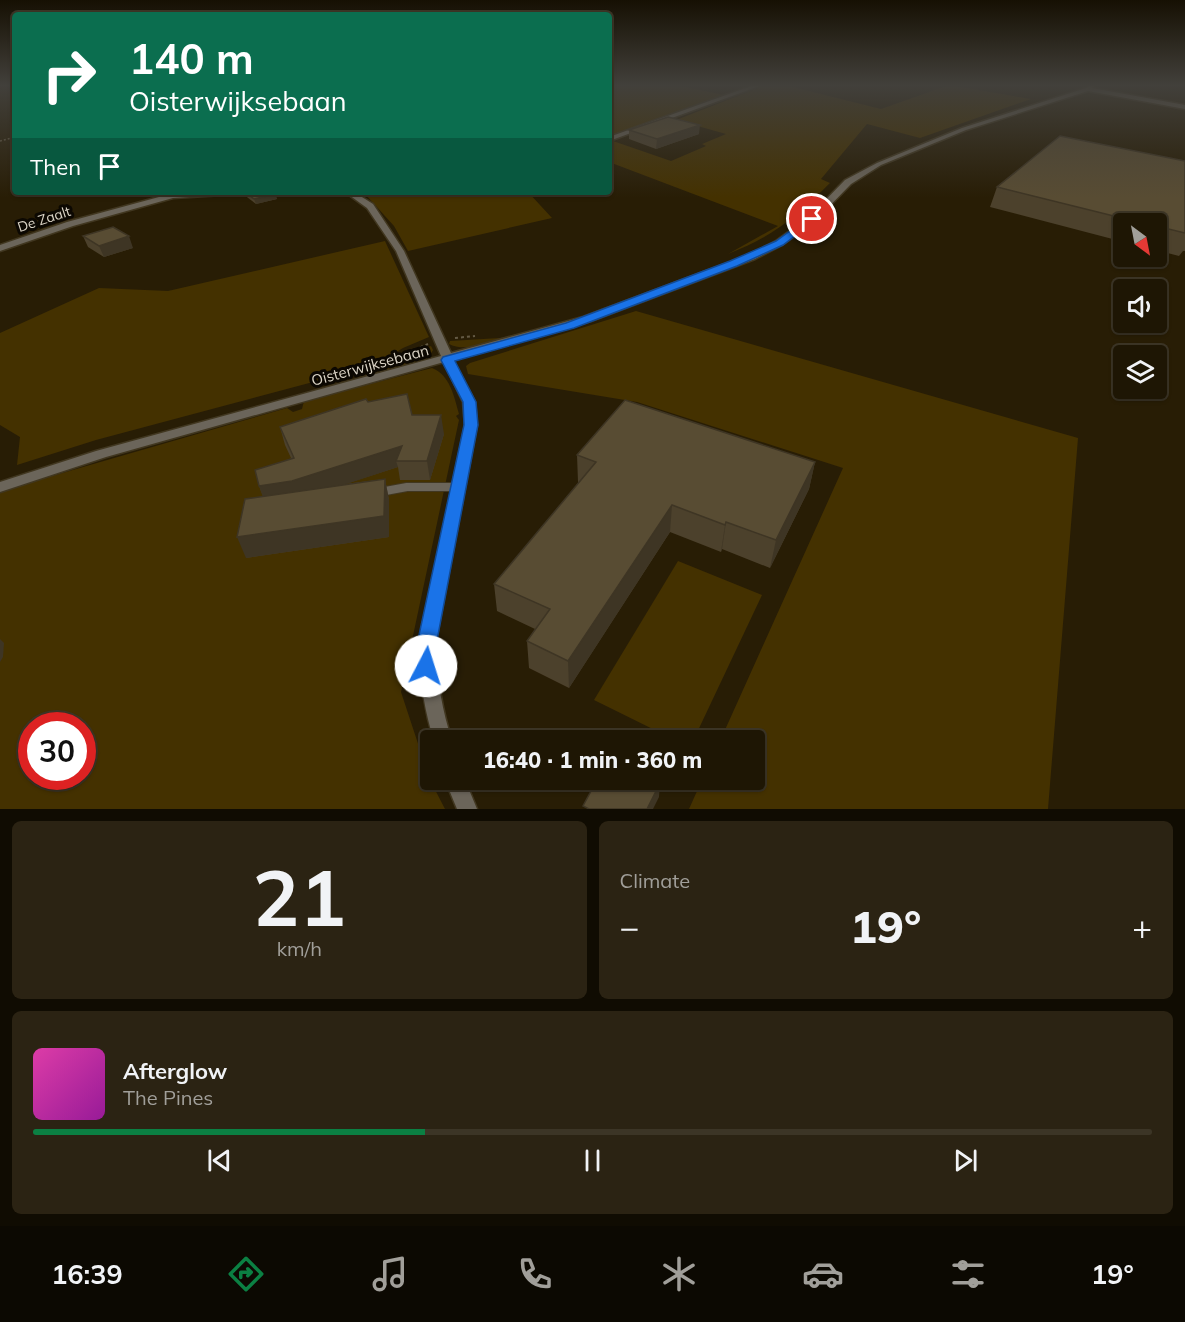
<!DOCTYPE html>
<meta charset="utf-8">
<style>
:root{--surface:#1e1604;--page:#2b2313;--text:#f1f3f6;--muted:#a19f9a;--line:#3c3526;--accent:#0b8043}
body{margin:0;font-family:Mulish,sans-serif;background:var(--page);color:var(--text);height:100vh;display:flex;flex-direction:column;font-size:22px;white-space:nowrap}
*{box-sizing:border-box;margin:0}
p{font-size:20px;color:var(--muted)}
.icon{flex:none;width:33px;height:33px;fill:none;stroke:currentColor;stroke-width:2;stroke-linecap:round;stroke-linejoin:round}
.map{position:relative;height:809px;overflow:hidden}
.sheet{display:flex;flex-direction:column;gap:12px;padding:12px;background:#100c02;flex:1}
.sheet>*{flex:none}
.top-card{position:absolute;left:12px;top:12px;width:600px;height:183px;border-radius:6px;box-shadow:0 2px 4px #0004,0 0 0 2px var(--line);background:#0b6e4f;color:#fff;overflow:hidden}
.needle{width:39px;rotate:148deg}
.tools{position:absolute;left:1113px;top:213px;display:grid;gap:12px}
.tools a{display:grid;place-items:center;width:54px;height:54px;border-radius:6px;background:var(--surface);box-shadow:0 2px 4px #0004,0 0 0 2px var(--line);font-size:30px}
.speed{position:absolute;left:18px;top:712px;display:flex;gap:12px;font-size:30px;font-weight:700;text-align:center}
.speed>*{display:grid;place-content:center;width:78px;height:78px;border-radius:50%;background:var(--surface);box-shadow:0 2px 4px #0004,0 0 0 2px var(--line);line-height:1}
.speed .limit{border:9px solid #d22;background:#fff;color:#111}
.pin{position:absolute;display:grid;place-items:center;width:51px;height:51px;color:#fff;margin:-26px;border:3px solid #fff;border-radius:50%;box-shadow:0 2px 6px #0007}
.me{position:absolute;width:66px;margin:-33px;rotate:5deg;stroke-linejoin:round;filter:drop-shadow(0 0 4px #0008)}
.turn{display:flex;align-items:center;gap:21px;height:126px;padding:0 18px;font-size:27px}
.turn .icon{width:78px;height:78px;stroke-width:2.5}
.turn b{display:block;font-size:42px;line-height:51px}
.then{display:flex;align-items:center;height:57px;padding:0 18px;background:#0003;gap:12px;font-size:22px}
.big{font-size:45px;font-weight:800;line-height:1.1}
.sheet .card{flex:1;display:flex;flex-direction:column;justify-content:center;gap:9px;min-width:0;padding:0 21px;border-radius:9px;background:var(--page)}
.sheet .dial{align-items:center;gap:0}
.dial b{font-size:78px;line-height:1}
.song{display:flex;align-items:center;gap:18px}
.cover{width:72px;height:72px;border-radius:9px;background:linear-gradient(135deg,hsl(320 70% 55%),hsl(300 70% 35%))}
.played{height:6px;border-radius:3px;background:linear-gradient(90deg,var(--accent) 35%,var(--line) 35%)}
.keys{display:flex;justify-content:space-around;direction:ltr}
.heat{display:flex;justify-content:space-between;align-items:center;font-size:33px;direction:ltr}
.sheet .tiles{flex:1;display:grid;gap:12px;grid-template-columns:1fr 1fr}
.card:last-child{grid-column:span 2}
.trip{position:absolute;left:420px;top:730px;width:345px;height:60px;border-radius:6px;background:var(--surface);box-shadow:0 2px 4px #0004,0 0 0 2px var(--line);font-weight:800;line-height:60px;text-align:center}
.menu{display:flex;height:96px;justify-content:space-around;align-items:center;background:#0c0902;color:var(--muted)}
.menu .icon{width:42px;height:42px}
.menu .active{color:var(--accent)}
.menu b{font-size:27px;color:var(--text)}
.map>svg:first-child{display:block}
.green{fill:#443100;fill-rule:evenodd}
.lines{fill:none;stroke-linecap:round;stroke-linejoin:round}
.service-casing{stroke:#413720;stroke-width:10}
.minor-casing{stroke:#413720;stroke-width:3}
.path-far1{stroke:#645a45;stroke-width:1.5;stroke-dasharray:2 2;stroke-linecap:butt}
.path{stroke:#645a45;stroke-width:2;stroke-dasharray:3 3;stroke-linecap:butt}
.service{stroke:#6b655a;stroke-width:8}
.minor{fill:#6b655a;fill-rule:evenodd}
.wall{fill:#4c412c}
.shaded-wall{fill:#3e3524}
.building{fill:#584c33;stroke:#3e3524;stroke-width:1.5}
.route{fill:#1a73e8;stroke:#114b97;stroke-width:1.5}
.labels{text-anchor:middle;dominant-baseline:central;stroke-width:6;stroke-linejoin:round;paint-order:stroke}
.far-street-label{font-size:14px;fill:#dbd4c6;stroke:#0c0802}
.street-label{font-size:15px;fill:#dbd4c6;stroke:#0c0802}
</style>
<div class="map">
<svg width="1185" height="809" viewBox="0 0 1185 809">
<rect width="100%" height="100%" fill="#281d05"/>
<g class="green">
<polygon points="609,85 676,85 724,95 609,137"/>
<path d="M766,85H785L881,109L949,85L1031,99L920,138L867,124L821,179L830,183C796,217 774,236 728,254L778,226L609,162V142L613,141L671,161L706,146L702,144L726,134L676,120Z"/>
<polygon points="368,192 528,192 552,218 408,251 394,226 365,194"/>
<polygon points="385,241 429,337 403,348 373,366 96,440 17,465 20,437 0,425 0,333 99,288 168,291"/>
<polygon points="636,311 1078,438 1048,809 689,809 702,780 754,780 754,741 720,741 843,468 637,402 468,374 466,366 470,363"/>
<path d="M534,330C513,336 468,355 449,344L450,341L500,338Z"/>
<path d="M431,346L433,350C427,364 394,367 380,371L413,352Z"/>
<path d="M432,368C450,375 454,396 459,414L456,416L459,420L401,692L430,780L445,809H0V491L287,408L293,412L302,409L304,401ZM32,726H82V777H32Z"/>
<polygon points="678,561 762,595 693,741 677,741 594,700"/>
</g>
<g class="lines">
<defs>
<polyline id="service" points="380,492 407,487 458,487"/>
<g id="minor">
<polygon points="754,85 762,85 609,141 609,137"/>
<path d="M1089,85H1095L1092,88L1185,105V109L1088,91L966,130L881,165L851,184L815,221L782,245L755,259L591,321L453,360L475,402L477,425L437,635C435,672 441,706 452,741H434C423,705 418,672 421,635L465,425L463,402L444,362L106,457L0,492V482L96,451L441,356L396,251L367,208L345,192H354L373,204L404,251L451,353L583,317L749,255L776,241L809,217L845,180L877,163L962,128L1086,88Z"/>
<polygon points="201,192 243,192 239,194 173,198 73,226 0,251 0,245 67,222 170,194"/>
<polygon points="445,780 465,780 477,809 457,809"/>
</g>
</defs>
<use href="#service" class="service-casing"/>
<use href="#minor" class="minor-casing"/>
<polyline class="path-far1" points="0,141 15,137"/>
<g class="path">
<polyline points="455,338 475,336"/>
<polyline points="398,357 428,344"/>
</g>
<use href="#service" class="service"/>
<use href="#minor" class="minor"/>
</g>
<g class="wall">
<polygon points="629,130 699,134 656,149 629,139"/>
<polygon points="1185,161 1185,251 1183,251 1179,256 1156,250 1156,224 1124,224 1124,242 990,207 997,187"/>
<polygon points="243,192 273,192 275,194 277,199 256,204 243,194"/>
<polygon points="83,236 133,248 104,257 88,247"/>
<polygon points="412,415 444,434 430,480 400,480 398,467 345,484 385,479 389,500 389,537 246,558 263,496 259,486 291,458 285,445 280,427"/>
<polygon points="577,455 815,462 809,489 770,568 722,549 721,552 670,532 569,688 529,668 527,641 535,629 497,611 494,584 579,482 578,482"/>
</g>
<g class="shaded-wall">
<polygon points="700,125 699,134 656,149 657,139"/>
<polygon points="275,194 277,199 256,204 254,199"/>
<polygon points="129,236 133,248 104,257 99,246"/>
<polygon points="441,415 444,434 430,480 427,461"/>
<polygon points="402,446 396,461 398,467 298,500 266,506 259,486"/>
<polygon points="815,462 809,489 770,568 776,540"/>
<polygon points="385,479 389,500 389,537 246,558 237,537"/>
<polygon points="672,505 670,532 569,688 568,661"/>
<polygon points="726,522 722,549 721,552 725,525"/>
<polygon points="0,639 4,643 3,657 0,662"/>
<polygon points="660,783 659,797 653,809 647,809"/>
</g>
<g class="building">
<polygon points="668,117 700,125 657,139 629,130"/>
<polygon points="1060,136 1185,161 1185,233 1156,226 1156,224 1146,224 997,187"/>
<polygon points="245,192 273,192 275,194 254,199"/>
<polygon points="113,227 129,236 99,246 83,236"/>
<polygon points="407,394 412,415 441,415 427,461 396,461 402,446 292,481 259,486 255,470 294,458 280,427 366,399 368,402"/>
<polygon points="625,400 815,462 776,540 726,522 725,525 672,505 568,661 527,641 550,609 494,584 596,462 577,455"/>
<polygon points="385,479 384,516 237,537 245,499"/>
<polygon points="597,780 655,780 660,783 647,809 589,809 583,806"/>
</g>
<linearGradient id="sky" x2="0" y2="1"><stop stop-color="#161003"/><stop offset="0.43" stop-color="#42403b"/><stop offset="1" stop-color="#42403b" stop-opacity="0"/></linearGradient>
<rect width="1185" height="198" fill="url(#sky)"/>
<polygon class="route" points="809,217 817,219 783,245 737,266 574,328 455,361 476,402 478,425 438,635 433,672 426,674 419,672 416,666 419,635 464,425 463,402 441,360 443,357 566,323 730,261 776,241"/>
<g class="labels">
<g class="far-street-label">
<text transform="translate(44 219) rotate(-18)">De Zaalt</text>
</g>
<g class="street-label">
<text transform="translate(370 365) rotate(-15)">Oisterwijksebaan</text>
</g>
</g>
</svg>
<div class="tools">
<a><svg class="needle" viewBox="-14 -14 28 28"><path d="M0-13l5 13h-10z" fill="#e53935"/><path d="M0 13l5-13h-10z" fill="#a19f9a"/></svg></a>
<a><svg class="icon" aria-label="sound" viewBox="0 0 24 24"><path d="M4 9h4l5-4v14l-5-4H4zM17 9q2 3 0 6"/></svg></a>
<a><svg class="icon" aria-label="layers" viewBox="0 0 24 24"><path d="M12 4l9 5-9 5-9-5zM3 14l9 5 9-5"/></svg></a>
</div>
<div class="speed"><div class="limit">30</div></div>
<div class="pin" style="left:812px;top:219px;background:#d93025"><svg class="icon" aria-label="arrive" viewBox="0 0 24 24"><path d="M6 21V4h12l-3 4 3 4H6"/></svg></div>
<svg class="me" style="left:426px;top:666px" viewBox="-20 -20 40 40"><circle r="19" fill="#fff"/><path d="M0-13L10 11 0 6-10 11z" fill="#1a73e8"/></svg>
<div class="trip">16:40 · 1 min · 360 m</div>
<div class="top-card">
<div class="turn"><svg class="icon" aria-label="right" viewBox="0 0 24 24"><path d="M7 20v-9h11M14 6l5 5-5 5"/></svg><div><b>140 m</b>Oisterwijksebaan</div></div>
<div class="then">Then<svg class="icon" aria-label="arrive" viewBox="0 0 24 24"><path d="M6 21V4h12l-3 4 3 4H6"/></svg></div>
</div>
</div>
<section class="sheet">
<div class="tiles">
<div class="card dial"><b>21</b><p>km/h</p></div>
<div class="card"><p>Climate</p>
<div class="heat"><a>−</a><b class="big">19°</b><a>+</a></div>
</div>
<div class="card">
<div class="song"><i class="cover"></i><div><b>Afterglow</b><p>The Pines</p></div></div>
<div class="played"></div>
<div class="keys"><svg class="icon" aria-label="previous" viewBox="0 0 24 24"><path d="M18 5L8 12l10 7zM5 5v14"/></svg><svg class="icon" aria-label="pause" viewBox="0 0 24 24"><path d="M8 5v14M16 5v14"/></svg><svg class="icon" aria-label="next" viewBox="0 0 24 24"><path d="M6 5l10 7-10 7zM19 5v14"/></svg></div>
</div>
</div>
</section>
<nav class="menu">
<b>16:39</b>
<svg class="icon active" aria-label="directions" viewBox="0 0 24 24"><path d="M12 3l9 9-9 9-9-9zM9 14v-3h6M13 9l2 2-2 2"/></svg>
<svg class="icon" aria-label="music" viewBox="0 0 24 24"><path d="M9 18V5l10-2v13"/><circle cx="6" cy="18" r="3"/><circle cx="16" cy="16" r="3"/></svg>
<svg class="icon" aria-label="phone" viewBox="0 0 24 24"><path d="M5 4h4l2 5-3 2q2 4 5 5l2-3 5 2v4C11 20 4 13 5 4z"/></svg>
<svg class="icon" aria-label="climate" viewBox="0 0 24 24"><path d="M12 3v18M4 7l16 10M4 17L20 7"/></svg>
<svg class="icon" aria-label="car" viewBox="0 0 24 24"><path d="M5 17H2v-5l4-1 3-4h7l3 4 3 1v5h-3M9 17h6M6 11h13"/><circle cx="7" cy="17" r="2"/><circle cx="17" cy="17" r="2"/></svg>
<svg class="icon" aria-label="filters" viewBox="0 0 24 24"><path d="M4 7h16M4 17h16"/><circle cx="9" cy="7" r="2"/><circle cx="15" cy="17" r="2"/></svg>
<b>19°</b>
</nav>
